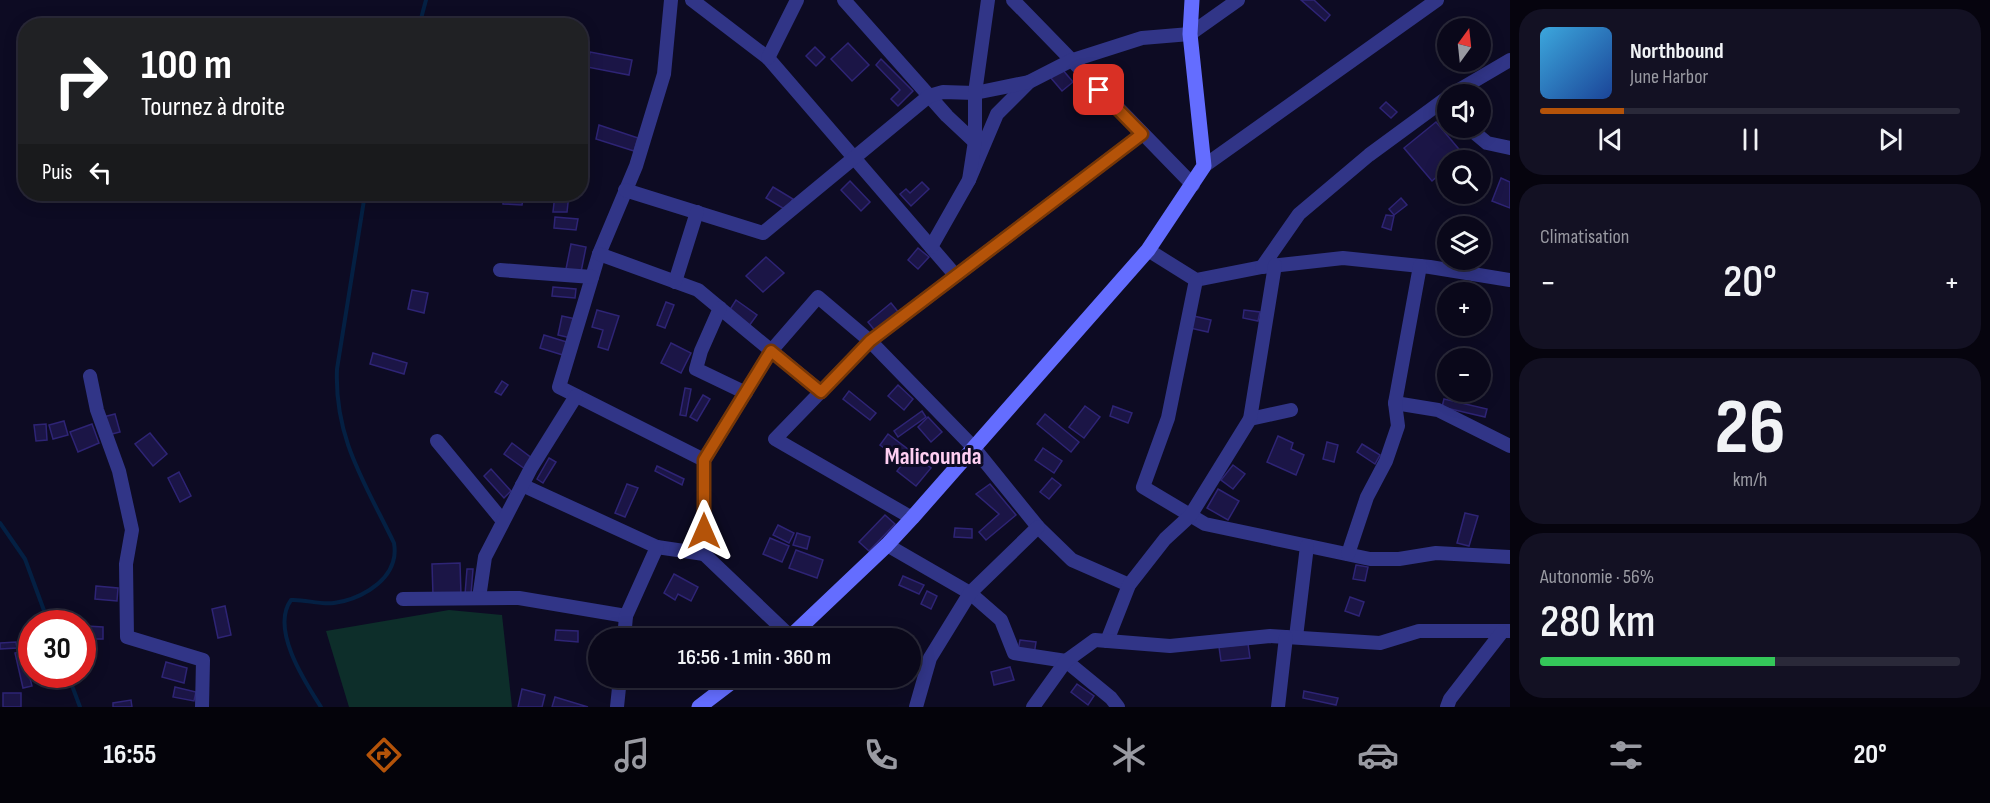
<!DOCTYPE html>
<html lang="fr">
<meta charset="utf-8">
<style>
:root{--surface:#0a081a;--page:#131123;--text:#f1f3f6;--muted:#999aa2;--line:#2a2939;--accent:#b45309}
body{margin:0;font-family:"Sofia Sans Condensed",sans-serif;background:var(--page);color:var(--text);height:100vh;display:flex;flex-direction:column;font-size:22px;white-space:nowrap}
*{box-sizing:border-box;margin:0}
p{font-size:20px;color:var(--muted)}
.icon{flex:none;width:33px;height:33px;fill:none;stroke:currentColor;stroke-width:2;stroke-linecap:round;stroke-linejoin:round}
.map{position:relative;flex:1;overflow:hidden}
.details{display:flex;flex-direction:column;gap:9px;padding:9px;background:#06040e;width:480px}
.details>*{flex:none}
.guide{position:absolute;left:18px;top:18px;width:570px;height:183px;border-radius:24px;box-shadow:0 3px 15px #0003,0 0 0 2px var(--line);background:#202124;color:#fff;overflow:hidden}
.needle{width:39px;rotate:15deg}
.controls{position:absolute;left:1437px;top:18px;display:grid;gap:12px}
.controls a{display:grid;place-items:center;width:54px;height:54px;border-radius:50%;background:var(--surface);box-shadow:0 3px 15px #0003,0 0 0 2px var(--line);font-size:30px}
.speed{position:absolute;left:18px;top:610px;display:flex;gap:12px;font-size:30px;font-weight:700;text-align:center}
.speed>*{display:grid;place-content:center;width:78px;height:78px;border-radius:50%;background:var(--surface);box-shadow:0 3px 15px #0003,0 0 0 2px var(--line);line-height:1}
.speed .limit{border:9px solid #d22;background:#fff;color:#111}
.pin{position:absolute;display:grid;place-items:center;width:51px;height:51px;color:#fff;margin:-26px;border-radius:12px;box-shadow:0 3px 9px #0006}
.me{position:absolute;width:66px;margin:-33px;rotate:0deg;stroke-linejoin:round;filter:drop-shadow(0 0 4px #0008)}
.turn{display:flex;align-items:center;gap:21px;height:126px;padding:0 24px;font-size:27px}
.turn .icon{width:78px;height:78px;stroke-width:2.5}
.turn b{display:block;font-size:42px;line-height:51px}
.then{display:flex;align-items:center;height:57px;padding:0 24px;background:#0003;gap:12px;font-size:22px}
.big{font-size:45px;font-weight:600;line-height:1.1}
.details .tile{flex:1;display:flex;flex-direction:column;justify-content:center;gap:9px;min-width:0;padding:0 21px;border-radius:24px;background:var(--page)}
.details .dial{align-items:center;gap:0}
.dial b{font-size:78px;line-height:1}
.song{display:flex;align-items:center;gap:18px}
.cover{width:72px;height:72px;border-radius:9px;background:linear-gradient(135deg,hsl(200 70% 55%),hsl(220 70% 35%))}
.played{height:6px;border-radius:3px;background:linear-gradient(90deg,var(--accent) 20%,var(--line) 20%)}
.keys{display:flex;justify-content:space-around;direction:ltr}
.heat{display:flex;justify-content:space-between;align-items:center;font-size:33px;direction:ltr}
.charge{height:9px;border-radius:4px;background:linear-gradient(90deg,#34c759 56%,var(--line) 0)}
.trip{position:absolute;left:588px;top:628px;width:333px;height:60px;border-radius:30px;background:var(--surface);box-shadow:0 3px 15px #0003,0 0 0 2px var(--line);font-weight:600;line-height:60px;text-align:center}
.tabs{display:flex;height:96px;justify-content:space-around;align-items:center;background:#04030a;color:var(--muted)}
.tabs .icon{width:42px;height:42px}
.tabs .selected{color:var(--accent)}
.tabs b{font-size:27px;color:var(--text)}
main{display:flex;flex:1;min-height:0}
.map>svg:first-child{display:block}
.green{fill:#0d2e2a}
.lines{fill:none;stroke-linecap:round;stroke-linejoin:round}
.stream{stroke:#042043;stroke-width:4}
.building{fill:#1b1546;stroke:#2e2475;stroke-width:1.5}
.street{stroke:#313587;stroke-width:14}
.secondary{stroke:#646dff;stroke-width:15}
.route-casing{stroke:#753606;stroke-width:15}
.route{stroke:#b45309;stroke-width:10}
.labels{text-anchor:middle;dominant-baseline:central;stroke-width:6;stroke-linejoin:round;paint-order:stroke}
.district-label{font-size:24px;font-weight:bold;fill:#ffcff2;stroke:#0d0b23}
</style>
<main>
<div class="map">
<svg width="1510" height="707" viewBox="0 0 1510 707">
<rect width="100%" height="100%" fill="#0d0b23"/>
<polygon class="green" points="449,610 502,615 512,707 349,707 326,631"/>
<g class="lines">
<g class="stream">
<polyline points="419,26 426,0"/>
<polyline points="0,523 25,559 49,624"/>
<polyline points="68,675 80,707"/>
<path d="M321,707C305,682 270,629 291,600C305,599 319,605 334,603C357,600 386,585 393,562C395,556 395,549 394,543C365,483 334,438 337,369L365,194"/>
</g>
</g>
<g class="building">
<polygon points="1301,0 1314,0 1330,15 1325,21"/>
<polygon points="848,43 869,65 852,81 831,59"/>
<polygon points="815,47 825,57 816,66 806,56"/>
<polygon points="590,52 632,60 629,75 587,67"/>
<polygon points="881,59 913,91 898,106 891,99 900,90 876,65"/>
<polygon points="1062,69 1073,82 1062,91 1051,78"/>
<polygon points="1386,102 1397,112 1391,118 1380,108"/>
<polygon points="1436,122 1463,154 1456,160 1448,160 1448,167 1432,181 1404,148"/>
<polygon points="599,125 638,138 634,151 596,139"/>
<polygon points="1501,178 1510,182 1510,208 1492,201"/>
<polygon points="850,181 870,202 861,211 841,190"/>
<polygon points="922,182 929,189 911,206 900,194 906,189 910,193"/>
<polygon points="773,187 793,199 786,210 766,198"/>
<polygon points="503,194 524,194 522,205 503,204"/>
<polygon points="555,194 569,194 567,212 553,212"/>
<polygon points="1401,198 1407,205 1394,215 1389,209"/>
<polygon points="1386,215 1394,216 1391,230 1382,227"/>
<polygon points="555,217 578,219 576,230 554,228"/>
<polygon points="571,244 586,247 581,272 566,269"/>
<polygon points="918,248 929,257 918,269 908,260"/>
<polygon points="766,257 784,273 763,292 746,276"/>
<polygon points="553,287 576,289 575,298 552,296"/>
<polygon points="412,290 428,293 424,313 408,309"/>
<polygon points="736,300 757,315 749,326 729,311"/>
<polygon points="666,302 674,305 665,328 657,325"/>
<polygon points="891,303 900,314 876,332 868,322"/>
<polygon points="597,310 619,316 608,350 598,347 603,330 592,327"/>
<polygon points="1244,310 1260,312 1258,321 1243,318"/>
<polygon points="562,316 576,319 571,338 558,335"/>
<polygon points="1194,316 1211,320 1208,332 1190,328"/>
<polygon points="544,335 570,343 566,356 540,348"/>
<polygon points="671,343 691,353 681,373 661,363"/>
<polygon points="373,353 407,363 404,374 370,364"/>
<polygon points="502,381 508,385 501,395 495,392"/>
<polygon points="898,385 913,399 904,410 888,396"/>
<polygon points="685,388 691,389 686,416 680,415"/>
<polygon points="849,391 876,413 870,420 843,399"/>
<polygon points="703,395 710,399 697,421 690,417"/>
<polygon points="1444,399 1487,409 1485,417 1442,407"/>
<polygon points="1085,406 1100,417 1084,438 1069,427"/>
<polygon points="1113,406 1132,413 1128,423 1110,416"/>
<polygon points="922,411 926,417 898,437 894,431"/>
<polygon points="115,414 120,432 108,435 103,417"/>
<polygon points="1045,414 1079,442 1071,452 1037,424"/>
<polygon points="928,417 942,432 931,442 918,427"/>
<polygon points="64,421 68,435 53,439 49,425"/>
<polygon points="46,424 47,440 36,441 34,425"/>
<polygon points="92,424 99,443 78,452 70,432"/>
<polygon points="150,433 167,454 153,466 135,444"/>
<polygon points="888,434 909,450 901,460 880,445"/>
<polygon points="1278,436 1293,443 1291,449 1304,455 1296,475 1267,462"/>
<polygon points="1327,442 1338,445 1334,462 1323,459"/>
<polygon points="512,443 533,459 525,469 504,454"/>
<polygon points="1362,444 1380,455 1375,464 1357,452"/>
<polygon points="1043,448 1062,461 1054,473 1035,460"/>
<polygon points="911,453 931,468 916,486 897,471"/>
<polygon points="549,458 556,462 543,483 537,479"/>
<polygon points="1233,465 1245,474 1233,489 1221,480"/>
<polygon points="657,466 684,479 682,485 655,471"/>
<polygon points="491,469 511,491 504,498 484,476"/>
<polygon points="179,472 191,496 180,502 168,478"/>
<polygon points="1052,478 1061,485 1049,499 1040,492"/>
<polygon points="627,484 638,488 625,517 615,513"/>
<polygon points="990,484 1016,515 986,540 979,532 999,514 976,494"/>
<polygon points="1218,489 1239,501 1228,520 1207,508"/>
<polygon points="1465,513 1478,516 1469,546 1457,543"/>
<polygon points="885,515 895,524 869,551 859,542"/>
<polygon points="778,525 794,533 789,543 773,535"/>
<polygon points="955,528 972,529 972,538 954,537"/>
<polygon points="797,533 810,537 807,549 793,545"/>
<polygon points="770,538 789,546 782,562 763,554"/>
<polygon points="796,550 823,560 817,578 789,568"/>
<polygon points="460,563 461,595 433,596 432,564"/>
<polygon points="1356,565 1368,567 1365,581 1353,579"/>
<polygon points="467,569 473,569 471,595 465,594"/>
<polygon points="674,574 698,587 691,601 678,594 675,600 664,593"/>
<polygon points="903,576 924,585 919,594 899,585"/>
<polygon points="96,586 118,588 117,601 95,599"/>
<polygon points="927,591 937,596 931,609 921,604"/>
<polygon points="1350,597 1364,602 1359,616 1345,611"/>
<polygon points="225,606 231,635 218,638 212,609"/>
<polygon points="86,626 103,627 103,639 85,639"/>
<polygon points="556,630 578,631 578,642 555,640"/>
<polygon points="1020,640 1036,642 1034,655 1018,652"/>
<polygon points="16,642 17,648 0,649 0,643"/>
<polygon points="1248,644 1250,658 1221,661 1219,647"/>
<polygon points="23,651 32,686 23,688 15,653"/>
<polygon points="166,662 187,668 184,683 162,677"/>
<polygon points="1010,667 1014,680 994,685 991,672"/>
<polygon points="1077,684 1094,696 1088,705 1071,692"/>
<polygon points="175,687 196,692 194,701 173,697"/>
<polygon points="522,689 545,695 542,707 518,707"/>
<polygon points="1304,691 1338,698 1336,705 1303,698"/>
<rect x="3" y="693" width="18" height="14"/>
<polygon points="555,697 588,707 552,707"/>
<polygon points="131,700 132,707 113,707 113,703"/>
</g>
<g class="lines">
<g class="street">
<polyline points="671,0 664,74 636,166 599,254 559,387 704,460"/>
<polyline points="692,0 768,58 956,276"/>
<polyline points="844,0 947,116 979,146"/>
<polyline points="1013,0 1193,185"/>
<polyline points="768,58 797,0"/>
<polyline points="1452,94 1510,60"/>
<polyline points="1469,128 1487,143 1510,148"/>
<polyline points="1204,166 1437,0"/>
<polyline points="969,180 997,114 1029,82 1070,61 1142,38 1190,34 1238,0"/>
<polyline points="625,190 763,233 929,96 943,92 975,93 1029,82"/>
<polyline points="931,247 969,180 975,141 975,93 988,0"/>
<polyline points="1148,250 1196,280 1262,267 1343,258 1430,267 1510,280"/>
<polyline points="599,254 698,290 821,392"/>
<polyline points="1262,267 1299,214 1369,155 1448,97"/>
<polyline points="500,270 592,277"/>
<polyline points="1196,280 1168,418 1143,487 1205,524 1370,559 1399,559 1436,553 1510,557"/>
<polyline points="675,282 697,212"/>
<polyline points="720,308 701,351 696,369 746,393"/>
<polyline points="90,376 97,410 119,471 132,530 126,564 127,637 203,660 202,707"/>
<polyline points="1395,403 1438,410 1510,446"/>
<polyline points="1250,419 1291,410"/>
<polyline points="437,441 503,521"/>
<polyline points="522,485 657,547 704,554"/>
<polyline points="912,518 775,439 870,341 1142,134"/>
<polyline points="887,545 970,593 1001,620 1014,653 1066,661 1111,698 1118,707"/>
<polyline points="1348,554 1367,497 1386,461 1398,426 1395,403 1420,266"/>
<polyline points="479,598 485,557 531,468 576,396"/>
<polyline points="403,599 519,598 626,616"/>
<polyline points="791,637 704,554 704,460 771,351 818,297 870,341 974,448 1038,527 1072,560 1129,585"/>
<polyline points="1296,637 1307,546"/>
<polyline points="624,639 626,616 657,547"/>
<polyline points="1107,641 1129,585 1165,539 1190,516 1250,419 1275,265"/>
<polyline points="617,707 620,678"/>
<polyline points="916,707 930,658 970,593 1038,527"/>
<polyline points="1033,707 1066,661 1095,640 1170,646 1270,636 1380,643 1419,631 1510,631"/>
<polyline points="1278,707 1286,637"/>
<polyline points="1447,707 1450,699 1502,632"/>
</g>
<g class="secondary">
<polyline points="788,639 887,545 912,518 1148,250 1204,166 1190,34 1192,0"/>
<polyline points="699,707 737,678"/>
</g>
</g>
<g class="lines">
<defs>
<polyline id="route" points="704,531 704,460 771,351 821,392 870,341 1142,134 1099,90"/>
</defs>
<use href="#route" class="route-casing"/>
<use href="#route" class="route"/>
</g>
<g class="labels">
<g class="district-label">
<text x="933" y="456">Malicounda</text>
</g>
</g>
</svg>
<div class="controls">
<a><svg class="needle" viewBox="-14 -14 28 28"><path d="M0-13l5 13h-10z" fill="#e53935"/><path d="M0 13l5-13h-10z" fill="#999aa2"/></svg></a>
<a><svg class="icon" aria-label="sound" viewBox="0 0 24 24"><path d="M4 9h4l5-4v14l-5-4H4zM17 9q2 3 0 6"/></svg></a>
<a><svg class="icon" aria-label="search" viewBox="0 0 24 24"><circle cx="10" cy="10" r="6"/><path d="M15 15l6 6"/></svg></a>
<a><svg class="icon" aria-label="layers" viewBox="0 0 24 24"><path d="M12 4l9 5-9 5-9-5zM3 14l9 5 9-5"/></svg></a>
<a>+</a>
<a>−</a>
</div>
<div class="speed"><div class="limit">30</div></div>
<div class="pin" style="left:1099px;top:90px;background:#d93025"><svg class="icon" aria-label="arrive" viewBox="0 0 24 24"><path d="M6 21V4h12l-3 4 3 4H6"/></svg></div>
<svg class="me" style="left:704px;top:531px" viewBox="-20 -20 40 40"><path d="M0-17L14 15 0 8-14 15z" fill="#b45309" stroke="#fff" stroke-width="4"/></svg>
<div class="trip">16:56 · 1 min · 360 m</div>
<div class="guide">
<div class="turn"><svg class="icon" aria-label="right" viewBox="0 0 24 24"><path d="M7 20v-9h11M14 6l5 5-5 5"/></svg><div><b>100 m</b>Tournez à droite</div></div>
<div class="then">Puis<svg class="icon" aria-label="left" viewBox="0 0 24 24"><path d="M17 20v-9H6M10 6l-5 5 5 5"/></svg></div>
</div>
</div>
<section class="details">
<div class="tile">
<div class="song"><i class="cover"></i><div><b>Northbound</b><p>June Harbor</p></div></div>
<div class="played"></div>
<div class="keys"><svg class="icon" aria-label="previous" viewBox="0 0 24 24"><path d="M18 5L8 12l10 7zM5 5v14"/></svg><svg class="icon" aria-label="pause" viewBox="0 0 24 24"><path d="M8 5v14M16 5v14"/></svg><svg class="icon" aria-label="next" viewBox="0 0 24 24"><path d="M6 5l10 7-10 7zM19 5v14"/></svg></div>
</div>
<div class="tile"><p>Climatisation</p>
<div class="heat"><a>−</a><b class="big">20°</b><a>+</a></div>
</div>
<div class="tile dial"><b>26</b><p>km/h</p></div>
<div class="tile"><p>Autonomie · 56%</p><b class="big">280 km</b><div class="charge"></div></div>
</section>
</main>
<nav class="tabs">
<b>16:55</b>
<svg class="icon selected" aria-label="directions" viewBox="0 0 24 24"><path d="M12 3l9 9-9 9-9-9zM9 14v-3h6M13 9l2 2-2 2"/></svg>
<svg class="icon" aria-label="music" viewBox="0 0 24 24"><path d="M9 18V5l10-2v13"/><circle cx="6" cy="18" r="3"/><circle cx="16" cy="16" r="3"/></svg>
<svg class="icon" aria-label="phone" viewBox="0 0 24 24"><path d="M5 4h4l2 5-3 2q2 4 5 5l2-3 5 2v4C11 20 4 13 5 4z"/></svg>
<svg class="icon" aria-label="climate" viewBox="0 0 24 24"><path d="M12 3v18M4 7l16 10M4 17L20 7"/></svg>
<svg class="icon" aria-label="car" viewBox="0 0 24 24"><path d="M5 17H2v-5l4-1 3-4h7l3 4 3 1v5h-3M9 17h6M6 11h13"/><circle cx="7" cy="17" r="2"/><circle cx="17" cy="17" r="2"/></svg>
<svg class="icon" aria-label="filters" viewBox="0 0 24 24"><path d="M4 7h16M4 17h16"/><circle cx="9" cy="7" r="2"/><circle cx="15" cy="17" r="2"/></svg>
<b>20°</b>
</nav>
